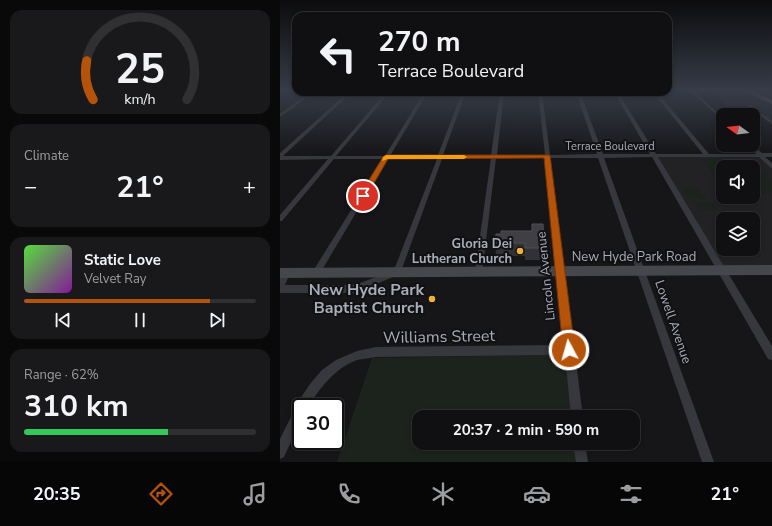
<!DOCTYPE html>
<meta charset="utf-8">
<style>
:root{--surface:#101012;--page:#19191b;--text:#f1f3f6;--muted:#9c9d9f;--line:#303032;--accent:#b45309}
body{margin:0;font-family:"Nunito Sans",sans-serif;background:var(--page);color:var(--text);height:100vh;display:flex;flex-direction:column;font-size:15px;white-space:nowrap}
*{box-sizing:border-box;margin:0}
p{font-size:13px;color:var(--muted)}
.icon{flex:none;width:22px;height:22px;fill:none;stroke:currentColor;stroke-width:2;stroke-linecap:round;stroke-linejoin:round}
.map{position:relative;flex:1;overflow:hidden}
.details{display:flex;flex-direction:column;gap:10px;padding:10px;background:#09090a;width:280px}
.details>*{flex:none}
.hud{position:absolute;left:12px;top:12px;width:380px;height:84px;border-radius:12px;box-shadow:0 2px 6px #0003,0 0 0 1px var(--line);background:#101012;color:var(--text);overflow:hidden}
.needle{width:26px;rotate:285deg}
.buttons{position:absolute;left:436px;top:108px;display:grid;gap:8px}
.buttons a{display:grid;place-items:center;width:44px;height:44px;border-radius:8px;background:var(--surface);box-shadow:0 2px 6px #0003,0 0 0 1px var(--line);font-size:20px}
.speed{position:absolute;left:12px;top:398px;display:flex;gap:8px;font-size:20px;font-weight:700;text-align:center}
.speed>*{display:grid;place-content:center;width:52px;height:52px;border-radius:50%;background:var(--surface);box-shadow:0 2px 6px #0003,0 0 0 1px var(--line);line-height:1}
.speed .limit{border:2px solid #111;border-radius:6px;background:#fff;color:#111}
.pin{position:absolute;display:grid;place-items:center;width:34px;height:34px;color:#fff;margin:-17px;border:2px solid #fff;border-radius:50%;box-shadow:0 1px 4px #0007}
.me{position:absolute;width:44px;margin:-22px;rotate:354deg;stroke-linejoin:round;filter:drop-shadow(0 0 3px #0008)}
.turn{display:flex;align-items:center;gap:14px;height:84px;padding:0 20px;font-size:18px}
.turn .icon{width:52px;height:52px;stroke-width:2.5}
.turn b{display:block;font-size:28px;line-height:34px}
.big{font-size:30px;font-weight:700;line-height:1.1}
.details .card{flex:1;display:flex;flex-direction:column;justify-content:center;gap:6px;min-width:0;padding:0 14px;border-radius:12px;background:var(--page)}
.details .dial{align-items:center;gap:0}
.dial svg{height:104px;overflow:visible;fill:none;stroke:var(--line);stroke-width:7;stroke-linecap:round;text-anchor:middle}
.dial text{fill:var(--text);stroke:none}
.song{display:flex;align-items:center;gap:12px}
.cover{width:48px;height:48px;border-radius:6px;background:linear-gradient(135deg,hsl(110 70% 55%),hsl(290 70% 35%))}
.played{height:4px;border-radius:2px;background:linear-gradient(90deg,var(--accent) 80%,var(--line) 80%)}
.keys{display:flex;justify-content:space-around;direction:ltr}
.heat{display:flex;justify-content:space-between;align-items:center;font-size:22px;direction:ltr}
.charge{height:6px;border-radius:3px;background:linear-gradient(90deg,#34c759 62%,var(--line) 0)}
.trip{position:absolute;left:132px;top:410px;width:228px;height:40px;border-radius:12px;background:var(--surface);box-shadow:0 2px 6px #0003,0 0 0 1px var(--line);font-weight:700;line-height:40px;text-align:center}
.menu{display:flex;height:64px;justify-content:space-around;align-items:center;background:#060607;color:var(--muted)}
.menu .icon{width:28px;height:28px}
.menu .current{color:var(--accent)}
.menu b{font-size:18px;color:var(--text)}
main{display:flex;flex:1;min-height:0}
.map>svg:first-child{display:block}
.built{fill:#222225;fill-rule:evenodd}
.green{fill:#1c231d}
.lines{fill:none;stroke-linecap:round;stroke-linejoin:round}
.street{fill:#37383d;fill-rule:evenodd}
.secondary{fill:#45474d;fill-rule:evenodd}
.primary{fill:#53555c;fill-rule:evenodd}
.wall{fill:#323236}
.building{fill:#3f3f44;stroke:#4f5156}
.route{fill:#b45309;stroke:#753606}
.slow{fill:#f59e0b}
.poi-dot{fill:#f2b134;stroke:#111113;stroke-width:1.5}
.labels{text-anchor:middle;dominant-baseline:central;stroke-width:4;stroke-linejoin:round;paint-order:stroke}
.far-street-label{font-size:11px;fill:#a8adb8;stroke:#111113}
.poi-label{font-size:13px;font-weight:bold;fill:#a8adb8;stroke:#111113;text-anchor:end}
.street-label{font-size:13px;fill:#a8adb8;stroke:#111113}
.near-poi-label{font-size:16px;font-weight:bold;fill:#a8adb8;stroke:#111113;text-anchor:end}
.near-street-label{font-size:16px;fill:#a8adb8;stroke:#111113}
</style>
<main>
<section class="details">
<div class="card dial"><svg viewBox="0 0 100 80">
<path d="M14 69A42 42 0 1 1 86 69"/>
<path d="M14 69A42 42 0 0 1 9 39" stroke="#b45309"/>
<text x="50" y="56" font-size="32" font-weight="700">25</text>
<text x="50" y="72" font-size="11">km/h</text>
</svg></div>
<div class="card"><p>Climate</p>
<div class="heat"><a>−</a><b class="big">21°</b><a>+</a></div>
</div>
<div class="card">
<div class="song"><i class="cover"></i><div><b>Static Love</b><p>Velvet Ray</p></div></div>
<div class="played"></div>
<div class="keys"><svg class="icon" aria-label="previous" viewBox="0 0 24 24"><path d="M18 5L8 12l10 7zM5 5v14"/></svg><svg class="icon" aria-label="pause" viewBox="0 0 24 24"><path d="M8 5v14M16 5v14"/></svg><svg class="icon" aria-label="next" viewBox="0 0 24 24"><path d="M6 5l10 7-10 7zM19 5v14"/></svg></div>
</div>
<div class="card"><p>Range · 62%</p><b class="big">310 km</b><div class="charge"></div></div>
</section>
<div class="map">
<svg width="492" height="462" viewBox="0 0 492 462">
<rect width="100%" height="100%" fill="#161618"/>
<g class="built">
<polygon points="429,90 492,90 492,122 469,105 448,106"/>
<path d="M375,156H481L492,167V270H442ZM443,167H473V197H443ZM443,219H473V249H443Z"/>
</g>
<g class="green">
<polygon points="422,159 449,160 458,167 443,167 443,175 432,173"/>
<polygon points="473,172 485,172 492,179 492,193 479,193 473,190"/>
<polygon points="402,188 418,188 425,199 408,199"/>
<polygon points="414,201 433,203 437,209 436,211 419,210"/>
<polygon points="285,355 292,417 139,417 139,443 295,443 297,462 57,462 92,358"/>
</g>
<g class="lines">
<g class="street">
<polygon points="409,90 413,90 443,118 443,121"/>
<polygon points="30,92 34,92 0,117 0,114"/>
<path d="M68,92H72L3,156H51L106,92H110L56,156H105L144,92H148L110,156L158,155L182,92H186L163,155H211L220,92H224L217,155H265L258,92H262L270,155L317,154L296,92H300L323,154H370L334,92H338L376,154H423L373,92H377L429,154H476L468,145H473L482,153H492V157H485L492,163V168L490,167L479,157H378L492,346V360L488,359L372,157L324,158L434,462H422L318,158H270L303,417H291L285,355L96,357C90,358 83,359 77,360C55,368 40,388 28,407H21V420L4,457L0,459V439L20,399L30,384L42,370L56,360L77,351L96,347L284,345L265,158H216L202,274L199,275L196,274L195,272L211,158L162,159L120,274L75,293H0V278L3,271L6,270L9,271L10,273L5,285H75L114,270L157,159H108L39,275L36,276L33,275L32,273L33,271L103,159H54L2,221H0V215L48,159L0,160V153Z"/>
<polygon points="468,105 470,105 492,121 492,124 468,107"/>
<polygon points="293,443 305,443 308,462 296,462"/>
</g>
<polygon class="secondary" points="492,265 492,275 0,278 0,268"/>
<polygon class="primary" points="462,90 470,90 492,100 492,104"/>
</g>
<g class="wall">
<polygon points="486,90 492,90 492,98 486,96 488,92"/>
<polygon points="216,234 264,248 263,260 245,260 245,256 216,256 215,243"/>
</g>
<polygon class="building" points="252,224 263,224 264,248 245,248 245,243 215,243 216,234 221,234 221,231 252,231"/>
<linearGradient id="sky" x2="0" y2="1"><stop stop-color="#0c0c0d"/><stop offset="0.58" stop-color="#363c48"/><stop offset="1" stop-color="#363c48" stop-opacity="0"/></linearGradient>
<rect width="492" height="155" fill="url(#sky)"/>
<polygon class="route" points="106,155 270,155 295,350 294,354 289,356 284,354 283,350 264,158 108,159 86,197 80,197 79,196 103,157"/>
<polygon class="slow" points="106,155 184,155 187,157 184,159 108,159 102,161 103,157"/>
<g class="poi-dot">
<circle cx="240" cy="251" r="4"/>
<circle cx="152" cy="299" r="4"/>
</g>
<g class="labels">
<g class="far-street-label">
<text x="330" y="146">Terrace Boulevard</text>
</g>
<g class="poi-label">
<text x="232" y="244">Gloria Dei<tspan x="232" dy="15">Lutheran Church</tspan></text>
</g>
<g class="street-label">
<text x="354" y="257">New Hyde Park Road</text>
<text transform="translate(266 276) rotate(-96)">Lincoln Avenue</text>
<text transform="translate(393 322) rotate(71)">Lowell Avenue</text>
</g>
<g class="near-poi-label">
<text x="144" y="290">New Hyde Park<tspan x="144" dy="18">Baptist Church</tspan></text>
</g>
<g class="near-street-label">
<text transform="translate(159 337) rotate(-1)">Williams Street</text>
</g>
</g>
</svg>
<div class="buttons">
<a><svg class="needle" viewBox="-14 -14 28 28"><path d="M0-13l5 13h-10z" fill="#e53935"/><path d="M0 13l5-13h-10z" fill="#9c9d9f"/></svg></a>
<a><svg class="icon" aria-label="sound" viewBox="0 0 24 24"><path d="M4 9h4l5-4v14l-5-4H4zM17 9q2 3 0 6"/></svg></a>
<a><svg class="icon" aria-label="layers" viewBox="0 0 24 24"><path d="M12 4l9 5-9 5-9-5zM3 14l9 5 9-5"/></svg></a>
</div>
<div class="speed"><div class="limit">30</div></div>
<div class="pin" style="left:83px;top:196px;background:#d93025"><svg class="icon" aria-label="arrive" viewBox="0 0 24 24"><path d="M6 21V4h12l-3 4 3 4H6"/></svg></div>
<svg class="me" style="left:289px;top:350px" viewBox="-20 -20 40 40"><circle r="17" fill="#b45309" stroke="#fff" stroke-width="3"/><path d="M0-11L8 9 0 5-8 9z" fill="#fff"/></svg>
<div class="trip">20:37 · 2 min · 590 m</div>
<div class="hud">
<div class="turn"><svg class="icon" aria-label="left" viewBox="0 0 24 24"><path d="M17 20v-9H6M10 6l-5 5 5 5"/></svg><div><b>270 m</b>Terrace Boulevard</div></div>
</div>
</div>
</main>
<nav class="menu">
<b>20:35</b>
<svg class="icon current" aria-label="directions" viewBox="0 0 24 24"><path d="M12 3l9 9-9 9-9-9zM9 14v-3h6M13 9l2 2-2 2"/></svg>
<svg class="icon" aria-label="music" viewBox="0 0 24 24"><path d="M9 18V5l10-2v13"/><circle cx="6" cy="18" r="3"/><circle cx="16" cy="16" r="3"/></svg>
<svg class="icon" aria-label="phone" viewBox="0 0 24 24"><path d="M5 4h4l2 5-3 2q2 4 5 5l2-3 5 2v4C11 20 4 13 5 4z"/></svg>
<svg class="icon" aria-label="climate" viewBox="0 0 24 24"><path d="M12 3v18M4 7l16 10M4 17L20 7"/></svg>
<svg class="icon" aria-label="car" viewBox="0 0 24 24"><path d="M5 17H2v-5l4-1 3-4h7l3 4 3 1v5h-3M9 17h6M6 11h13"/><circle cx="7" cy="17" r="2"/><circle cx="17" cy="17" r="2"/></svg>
<svg class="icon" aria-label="filters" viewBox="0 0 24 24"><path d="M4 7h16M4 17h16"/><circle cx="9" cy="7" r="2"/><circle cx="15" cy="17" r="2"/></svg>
<b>21°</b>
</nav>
